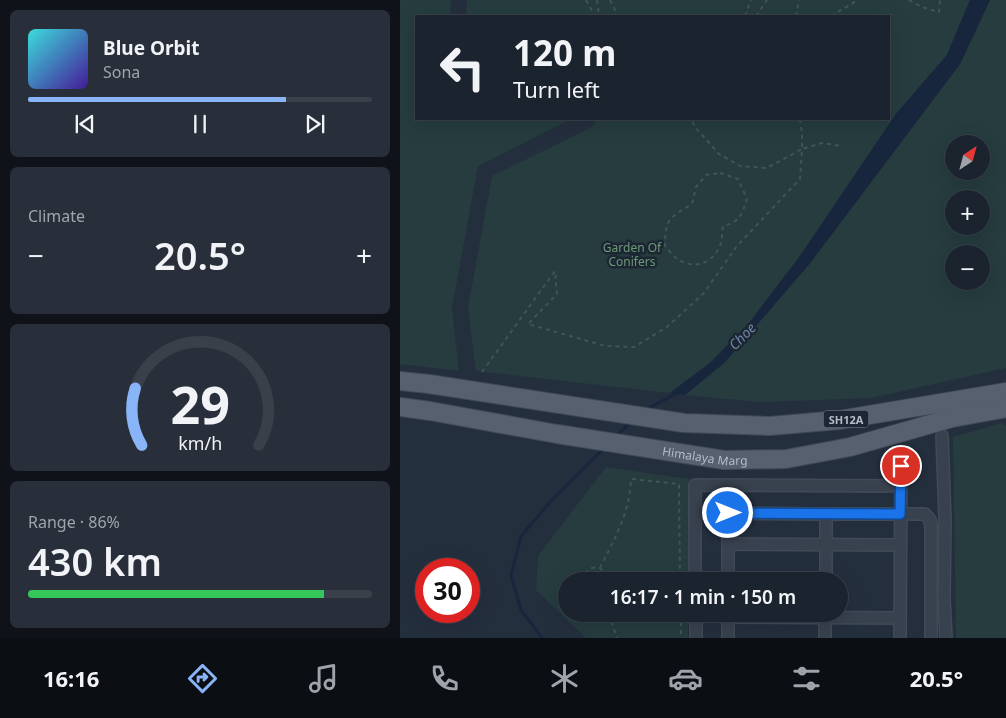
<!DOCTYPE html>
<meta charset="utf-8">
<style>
:root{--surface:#1b232e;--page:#282f3a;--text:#f1f3f6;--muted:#a0a4aa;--line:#39404a;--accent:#8ab4f8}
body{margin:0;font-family:"Noto Sans",sans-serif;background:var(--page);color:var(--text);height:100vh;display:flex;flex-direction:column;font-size:19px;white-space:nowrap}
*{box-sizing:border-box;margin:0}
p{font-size:16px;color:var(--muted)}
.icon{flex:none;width:28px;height:28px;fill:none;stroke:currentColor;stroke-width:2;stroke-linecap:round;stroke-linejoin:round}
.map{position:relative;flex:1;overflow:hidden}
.details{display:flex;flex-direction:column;gap:10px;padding:10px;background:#0f1319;width:400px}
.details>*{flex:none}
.banner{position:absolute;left:15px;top:15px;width:475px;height:105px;border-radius:0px;box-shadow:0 5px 20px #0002,0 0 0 1px var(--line);background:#1b232e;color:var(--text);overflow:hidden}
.needle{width:32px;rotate:36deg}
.tools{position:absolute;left:545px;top:135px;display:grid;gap:10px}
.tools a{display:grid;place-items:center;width:45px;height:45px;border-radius:50%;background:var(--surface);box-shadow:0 5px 20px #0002,0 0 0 1px var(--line);font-size:25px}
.speed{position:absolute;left:15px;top:558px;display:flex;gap:10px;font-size:25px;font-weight:700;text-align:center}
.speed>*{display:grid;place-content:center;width:65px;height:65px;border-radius:50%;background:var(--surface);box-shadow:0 5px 20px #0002,0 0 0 1px var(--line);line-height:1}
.speed .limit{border:8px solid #d22;background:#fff;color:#111}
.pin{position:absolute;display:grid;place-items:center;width:42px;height:42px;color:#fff;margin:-21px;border:2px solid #fff;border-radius:50%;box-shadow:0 1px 5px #0007}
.me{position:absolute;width:55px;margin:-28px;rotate:90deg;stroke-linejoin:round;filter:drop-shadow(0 0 4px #0008)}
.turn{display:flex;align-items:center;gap:18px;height:105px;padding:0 15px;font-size:22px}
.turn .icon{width:65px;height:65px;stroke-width:2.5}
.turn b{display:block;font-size:35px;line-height:42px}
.big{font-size:38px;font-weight:600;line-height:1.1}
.details .card{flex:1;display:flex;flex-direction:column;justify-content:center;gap:8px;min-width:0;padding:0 18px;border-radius:8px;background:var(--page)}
.details .dial{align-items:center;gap:0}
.dial svg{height:130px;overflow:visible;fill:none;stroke:var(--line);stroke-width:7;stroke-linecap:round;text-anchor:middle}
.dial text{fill:var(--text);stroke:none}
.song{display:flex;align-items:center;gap:15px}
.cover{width:60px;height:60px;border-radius:8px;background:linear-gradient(135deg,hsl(180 70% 55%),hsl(260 70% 35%))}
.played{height:5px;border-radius:2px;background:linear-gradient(90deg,var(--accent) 75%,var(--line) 75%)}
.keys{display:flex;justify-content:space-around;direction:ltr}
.heat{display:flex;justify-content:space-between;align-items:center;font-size:28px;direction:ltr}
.charge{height:8px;border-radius:4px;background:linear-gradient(90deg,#34c759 86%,var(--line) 0)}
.trip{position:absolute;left:158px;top:572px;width:290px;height:50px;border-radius:25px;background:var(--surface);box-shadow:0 5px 20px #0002,0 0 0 1px var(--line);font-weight:600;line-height:50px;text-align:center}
.menu{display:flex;height:80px;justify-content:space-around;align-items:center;background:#0b0e12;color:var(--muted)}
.menu .icon{width:35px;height:35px}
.menu .selected{color:var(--accent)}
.menu b{font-size:22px;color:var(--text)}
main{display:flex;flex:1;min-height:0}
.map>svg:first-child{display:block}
.green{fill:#263c3f;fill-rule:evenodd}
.water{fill:#17263c}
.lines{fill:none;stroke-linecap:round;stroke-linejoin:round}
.stream{stroke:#17263c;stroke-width:3}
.minor-casing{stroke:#414a57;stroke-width:14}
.primary-casing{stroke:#414a57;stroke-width:20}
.path{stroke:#3f5557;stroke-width:2;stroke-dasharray:4 4;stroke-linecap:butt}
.minor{stroke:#38414e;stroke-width:11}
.primary{stroke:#56606e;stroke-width:18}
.route-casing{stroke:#114b97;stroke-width:12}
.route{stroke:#1a73e8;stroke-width:9}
.labels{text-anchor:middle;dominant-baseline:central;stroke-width:5;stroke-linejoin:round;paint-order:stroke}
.shield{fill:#1d2633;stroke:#878f9c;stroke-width:1}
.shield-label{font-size:11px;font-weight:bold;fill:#b4bcc9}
.park-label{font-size:12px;fill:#6b9a76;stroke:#1d2633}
.street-label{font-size:12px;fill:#b4bcc9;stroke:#1d2633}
.water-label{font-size:14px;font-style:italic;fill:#6d86a8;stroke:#1d2633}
</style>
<main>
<section class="details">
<div class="card">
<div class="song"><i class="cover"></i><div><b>Blue Orbit</b><p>Sona</p></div></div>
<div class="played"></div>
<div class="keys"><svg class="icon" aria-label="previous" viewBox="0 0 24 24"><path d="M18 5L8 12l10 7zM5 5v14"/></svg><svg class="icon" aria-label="pause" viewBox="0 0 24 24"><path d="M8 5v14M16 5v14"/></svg><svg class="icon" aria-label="next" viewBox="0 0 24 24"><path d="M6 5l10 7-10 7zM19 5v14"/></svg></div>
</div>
<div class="card"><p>Climate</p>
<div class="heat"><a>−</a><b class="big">20.5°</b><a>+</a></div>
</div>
<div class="card dial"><svg viewBox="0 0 100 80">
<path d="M14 69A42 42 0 1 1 86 69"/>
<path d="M14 69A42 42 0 0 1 10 34" stroke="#8ab4f8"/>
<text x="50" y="56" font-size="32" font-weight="700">29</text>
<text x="50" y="72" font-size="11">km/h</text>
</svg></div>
<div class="card"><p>Range · 86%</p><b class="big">430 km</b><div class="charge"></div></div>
</section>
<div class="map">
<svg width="606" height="638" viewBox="0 0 606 638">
<rect width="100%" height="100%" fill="#242f3e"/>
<g class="green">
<polygon points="0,0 51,0 50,16 16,16 16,119 171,119 78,166 52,308 59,371 0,364"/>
<polygon points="67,0 570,0 547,55 496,114 400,256 349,323 311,362 270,393 76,371 68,308 92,176 192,127 196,119 489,119 489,16 66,16"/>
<path d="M590,0H606V368L471,398L359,402L285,395L324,363L406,268L560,64ZM554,144H581V171H554ZM554,199H581V226H554ZM554,254H581V281H554Z"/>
<polygon points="602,423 606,426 606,638 556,638 553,437"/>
<polygon points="206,467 289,479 288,581 166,581 166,614 288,614 288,638 186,638 136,590 138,556"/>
</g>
<polygon class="water" points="570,0 590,0 560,64 411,262 324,363 285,395 270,393 311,362 349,323 400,256 496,114 547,55"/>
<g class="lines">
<g class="stream">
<polyline points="245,410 279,392"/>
<polyline points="215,437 231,422"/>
<polyline points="142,638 121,610 111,575 121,536 152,500 204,448"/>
</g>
<defs>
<g id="minor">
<polyline points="542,436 545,519 544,598 546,638"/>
<polyline points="295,513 426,514"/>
<polyline points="328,544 500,545"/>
<polyline points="295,581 295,485 482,486 501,485"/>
<polyline points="328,581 328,513"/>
<polyline points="426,581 426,514 525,514 530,520 531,526 531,638"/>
<polyline points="296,614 296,638"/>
<polyline points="328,617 500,618"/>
<polyline points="328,638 328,614"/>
<polyline points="425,638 425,614"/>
<polyline points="500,638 501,466"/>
</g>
<g id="primary">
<polyline points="0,381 29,384 284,423 370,426 439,420 606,392"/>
<path id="s1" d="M0,407L30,411L157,434L324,460L386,459L450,447L552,418L606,408"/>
</g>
</defs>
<use href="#minor" class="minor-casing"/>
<use href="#primary" class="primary-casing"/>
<g class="path">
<polyline points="186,0 195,16"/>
<polyline points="197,0 199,16"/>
<polyline points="210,0 218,16"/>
<polyline points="509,0 522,7 539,12 540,0"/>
<polyline points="345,16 351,0"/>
<polyline points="356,16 367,0"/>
<polyline points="395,16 397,12 399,0"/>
<polyline points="431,16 458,0"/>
<polyline points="400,119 402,133 402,149 422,143 442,146"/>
<path d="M320,173L338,179L347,199C341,216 341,221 323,226C322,233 322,241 320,246C311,265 293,270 276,258C272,255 269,250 265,246C265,219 269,218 292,204L296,187L306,175Z"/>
<polyline points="82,372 155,271 157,294 128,324 205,346 234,347 267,327 303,294 337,246 400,179 402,149 367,168 340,166 319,154 294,126 292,119"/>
<path d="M200,568C214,540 230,512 231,479L279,484L280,581"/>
<path d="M191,581C174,564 216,562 199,581"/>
<path d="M221,581C229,575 237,575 245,581"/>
<polyline points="209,614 217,638"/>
<polyline points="281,614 281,638"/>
<polyline points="177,622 182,614"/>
</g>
<use href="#minor" class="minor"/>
<use href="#primary" class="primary"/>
</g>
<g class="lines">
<defs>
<polyline id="route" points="328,513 500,514 501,466"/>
</defs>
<use href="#route" class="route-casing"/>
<use href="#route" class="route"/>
</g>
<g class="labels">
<rect class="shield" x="423.5" y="410.5" width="45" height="17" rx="4"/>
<g class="shield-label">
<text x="446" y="419">SH12A</text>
</g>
<g class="park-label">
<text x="232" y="247">Garden Of<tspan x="232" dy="14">Conifers</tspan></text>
</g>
<g class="street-label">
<text stroke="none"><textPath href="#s1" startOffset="309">Himalaya Marg</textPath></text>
</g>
<g class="water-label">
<text transform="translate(342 336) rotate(-46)">Choe</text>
</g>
</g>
</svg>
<div class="tools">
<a><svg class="needle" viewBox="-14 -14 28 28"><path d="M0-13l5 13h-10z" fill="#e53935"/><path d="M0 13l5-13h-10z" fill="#a0a4aa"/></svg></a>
<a>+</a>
<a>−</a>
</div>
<div class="speed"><div class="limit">30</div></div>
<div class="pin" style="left:501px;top:466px;background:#d93025"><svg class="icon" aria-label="arrive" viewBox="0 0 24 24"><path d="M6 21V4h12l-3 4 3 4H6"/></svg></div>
<svg class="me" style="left:328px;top:513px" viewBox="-20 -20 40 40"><circle r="17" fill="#1a73e8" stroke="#fff" stroke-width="3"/><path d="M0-11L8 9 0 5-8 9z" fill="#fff"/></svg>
<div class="trip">16:17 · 1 min · 150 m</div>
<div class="banner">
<div class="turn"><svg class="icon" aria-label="left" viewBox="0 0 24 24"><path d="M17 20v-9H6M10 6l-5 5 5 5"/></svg><div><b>120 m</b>Turn left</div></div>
</div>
</div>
</main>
<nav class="menu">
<b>16:16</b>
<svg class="icon selected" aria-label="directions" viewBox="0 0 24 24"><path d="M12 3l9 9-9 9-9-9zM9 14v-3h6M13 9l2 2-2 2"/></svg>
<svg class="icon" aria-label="music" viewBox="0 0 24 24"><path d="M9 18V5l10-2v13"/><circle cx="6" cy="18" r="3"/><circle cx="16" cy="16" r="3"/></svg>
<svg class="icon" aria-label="phone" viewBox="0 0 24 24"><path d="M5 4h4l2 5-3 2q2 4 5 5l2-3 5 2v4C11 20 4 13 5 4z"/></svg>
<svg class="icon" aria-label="climate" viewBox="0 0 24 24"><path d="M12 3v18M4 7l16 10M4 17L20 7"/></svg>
<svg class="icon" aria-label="car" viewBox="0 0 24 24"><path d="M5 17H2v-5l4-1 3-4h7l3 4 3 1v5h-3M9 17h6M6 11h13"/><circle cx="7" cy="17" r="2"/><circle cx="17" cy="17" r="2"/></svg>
<svg class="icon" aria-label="filters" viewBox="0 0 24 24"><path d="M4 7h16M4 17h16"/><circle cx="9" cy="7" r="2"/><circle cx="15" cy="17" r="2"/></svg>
<b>20.5°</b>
</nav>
